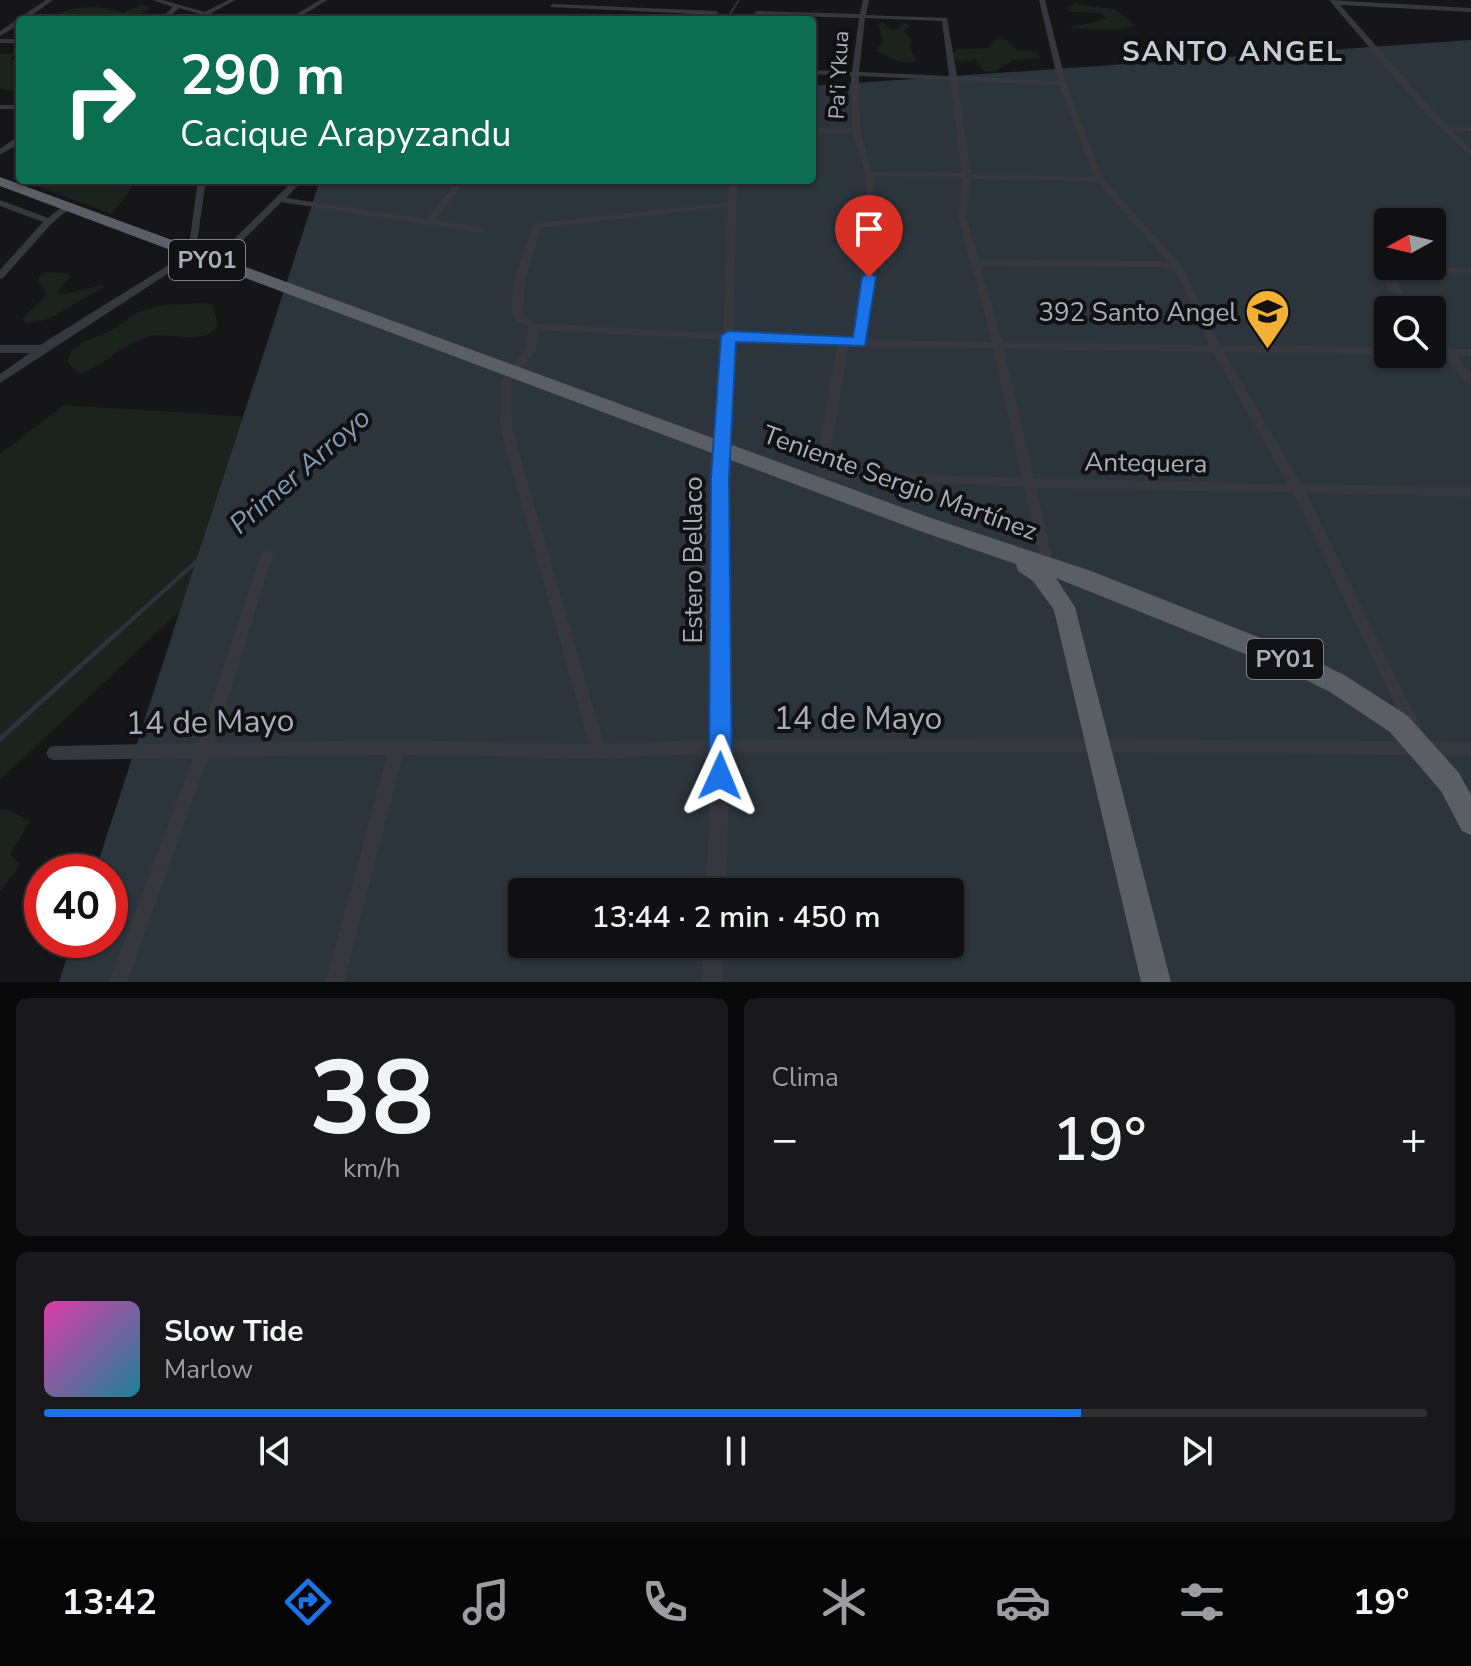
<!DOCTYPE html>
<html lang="es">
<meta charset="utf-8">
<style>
:root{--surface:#101012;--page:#19191b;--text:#f1f3f6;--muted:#9c9d9f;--line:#303032;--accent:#1a73e8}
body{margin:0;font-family:"Nunito Sans",sans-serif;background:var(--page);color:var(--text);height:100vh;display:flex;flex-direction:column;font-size:30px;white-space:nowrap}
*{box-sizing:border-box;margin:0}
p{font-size:26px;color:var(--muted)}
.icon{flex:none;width:44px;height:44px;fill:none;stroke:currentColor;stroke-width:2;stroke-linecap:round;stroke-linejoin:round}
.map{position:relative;height:982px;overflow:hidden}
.side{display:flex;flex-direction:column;gap:16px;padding:16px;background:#09090a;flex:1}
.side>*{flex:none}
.guide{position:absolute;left:16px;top:16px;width:800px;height:168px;border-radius:8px;box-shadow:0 2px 6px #0004,0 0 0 2px var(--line);background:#0b6e4f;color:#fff;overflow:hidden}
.needle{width:52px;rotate:262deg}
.controls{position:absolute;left:1374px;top:208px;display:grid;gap:16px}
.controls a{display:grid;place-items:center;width:72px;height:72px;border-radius:8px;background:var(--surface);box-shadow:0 2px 6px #0004,0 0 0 2px var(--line);font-size:40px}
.speed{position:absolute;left:24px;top:854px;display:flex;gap:16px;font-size:40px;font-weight:700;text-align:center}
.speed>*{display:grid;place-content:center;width:104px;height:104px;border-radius:50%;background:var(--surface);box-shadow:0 2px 6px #0004,0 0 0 2px var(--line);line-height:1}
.speed .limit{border:12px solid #d22;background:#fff;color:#111}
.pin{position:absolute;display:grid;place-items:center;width:68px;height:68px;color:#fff;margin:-82px -34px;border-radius:50% 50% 50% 0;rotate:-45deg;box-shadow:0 0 8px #0007}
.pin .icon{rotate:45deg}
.me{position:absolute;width:88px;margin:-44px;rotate:1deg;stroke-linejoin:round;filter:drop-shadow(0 0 6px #0008)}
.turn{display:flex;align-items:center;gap:28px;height:168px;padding:0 32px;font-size:36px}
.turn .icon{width:104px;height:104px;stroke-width:2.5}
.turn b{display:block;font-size:56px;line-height:68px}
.big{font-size:60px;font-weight:600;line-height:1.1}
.side .widget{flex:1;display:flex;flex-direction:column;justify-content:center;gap:12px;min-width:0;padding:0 28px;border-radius:12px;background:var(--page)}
.side .dial{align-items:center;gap:0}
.dial b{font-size:104px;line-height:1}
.song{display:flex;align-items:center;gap:24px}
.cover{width:96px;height:96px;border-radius:12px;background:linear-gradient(135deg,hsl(320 70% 55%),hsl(190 70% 35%))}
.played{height:8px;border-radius:4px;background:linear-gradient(90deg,var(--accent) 75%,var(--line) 75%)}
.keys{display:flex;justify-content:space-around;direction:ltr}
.heat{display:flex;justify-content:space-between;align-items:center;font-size:44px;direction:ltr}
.side .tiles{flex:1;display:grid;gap:16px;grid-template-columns:1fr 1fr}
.widget:last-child{grid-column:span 2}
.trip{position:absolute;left:508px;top:878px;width:456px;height:80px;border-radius:8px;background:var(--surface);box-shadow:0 2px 6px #0004,0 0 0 2px var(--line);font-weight:600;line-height:80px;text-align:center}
.menu{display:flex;height:128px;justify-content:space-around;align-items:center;background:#060607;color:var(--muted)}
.menu .icon{width:56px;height:56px}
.menu .active{color:var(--accent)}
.menu b{font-size:36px;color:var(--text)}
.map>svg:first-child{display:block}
.green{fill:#1c231d}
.water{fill:#2c353c;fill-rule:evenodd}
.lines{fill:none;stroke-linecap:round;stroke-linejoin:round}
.stream-far2{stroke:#2c353c;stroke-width:2}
.stream-far1{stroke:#2c353c;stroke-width:4}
.stream{stroke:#2c353c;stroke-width:5}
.minor{fill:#37383d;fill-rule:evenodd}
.tertiary{fill:#37383d;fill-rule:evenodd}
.trunk{fill:#5b5e65;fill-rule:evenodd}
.route{fill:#1a73e8;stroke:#114b97;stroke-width:2}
.labels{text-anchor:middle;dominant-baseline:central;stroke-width:8;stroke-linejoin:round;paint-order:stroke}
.far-street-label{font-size:22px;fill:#a8adb8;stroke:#111113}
.shield{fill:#111113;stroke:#7b7e86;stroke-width:2}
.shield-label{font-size:24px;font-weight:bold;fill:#a8adb8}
.poi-label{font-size:26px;fill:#a8adb8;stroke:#111113;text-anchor:end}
.street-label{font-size:26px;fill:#a8adb8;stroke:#111113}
.far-district-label{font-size:28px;font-weight:bold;letter-spacing:2px;fill:#c9ccd4;stroke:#111113}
.water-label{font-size:28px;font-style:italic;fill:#7f9bb3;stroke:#111113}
.near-street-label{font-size:32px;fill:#a8adb8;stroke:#111113}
</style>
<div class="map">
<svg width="1471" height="982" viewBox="0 0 1471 982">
<rect width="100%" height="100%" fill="#161618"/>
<g class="green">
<polygon points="1075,4 1114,9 1136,26 1117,30 1068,28 1106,19 1101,13 1071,12 1066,8"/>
<path d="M141,5L152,7L132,20H48C67,4 103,4 123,13Z"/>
<polygon points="883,22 891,30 899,28 902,23 911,25 904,31 911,40 910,47 916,62 899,62 876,51 883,41 878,24"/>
<polygon points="1001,39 1007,40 1017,50 1035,52 1041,58 1013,60 996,71 984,72 975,59 956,62 951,56 957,49 988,48 994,40"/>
<polygon points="16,53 10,60 20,61 18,92 0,89 0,54"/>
<polygon points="21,180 137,180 112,214"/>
<path d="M46,272L68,273L69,278L57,292L62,295L105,284C100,292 92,293 84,298C63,310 51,322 26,323L22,319L45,297L46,292L38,282L39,277Z"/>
<path d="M207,303L213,306L218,325C206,346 171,333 152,336C122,342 106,366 79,374L68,362L70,352L85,341L111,331L138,312L163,305Z"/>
<polygon points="64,405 330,422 212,581 0,780 0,454"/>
<polygon points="0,810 9,810 30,821 10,854 20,865 0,891"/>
</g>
<path class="water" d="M1471,40V982H59L73,940H110V872H95L320,180H812V86ZM1388,222H1432V266H1388ZM1388,310H1432V354H1388ZM522,892H950V944H522Z"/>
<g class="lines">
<polyline class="stream-far2" points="726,20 739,0"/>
<polyline class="stream-far1" points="116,634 197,561"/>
<polyline class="stream" points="0,739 118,632"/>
<g class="minor">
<polygon points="46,0 53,0 25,20 20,20 20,24 0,36 0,31"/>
<polygon points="152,0 162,0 205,12 228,0 236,0 211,13 231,20 221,20 179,8 166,20 159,20 173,7"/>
<polygon points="320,0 327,0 295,20 287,20"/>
<path d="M863,0H869L866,15L947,18L957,76L1058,81L1039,0H1045L1066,83L1103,179L1183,267L1220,345L1388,347V354H1390L1388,355L1224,352L1301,484L1471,487V497L1306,493L1422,730L1420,735L1415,737L1410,735L1293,493L1036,488L1054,566L1053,570L1048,571L1043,570L1042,566L1024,487L824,479L821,484H813L811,481L815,474L837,346L733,340L730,449L724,453L718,449L723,340L538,330L536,350L511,381L512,428L604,744L721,739L1098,738L1471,742V756L1098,752L721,753L599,759L403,755L344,982H326L387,755L208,758L127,982H109L193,758L54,760L49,758L46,753L49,748L54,746L198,743L262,551L267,550L272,551L273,555L214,743L397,740L589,744L500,428L501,380L526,349L528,327L514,319C506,289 523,255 533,226L537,223L728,202L729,180H737L733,334L855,340C863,286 872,230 865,176C863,161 856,148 853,133L812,132V128L852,129L851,76L812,74V70L852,72L859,18L757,15L754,13L757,11L860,14ZM865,18L942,21L949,76L859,72ZM859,76L950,80L962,173L872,171L860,129ZM957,81L1059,85L1094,177L971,174ZM873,176L963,178L958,217L992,342L866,340L875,239ZM971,179L1097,182L1170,264L1160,261L979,260L966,217ZM728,207L723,333L535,323L523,316L525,282L541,228ZM981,266L1160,267L1176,271L1209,345L1002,342ZM848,347L993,349L1022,478L828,470ZM1004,349L1213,352L1288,484L1034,478Z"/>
<polygon points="1329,0 1471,8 1471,12 1340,5 1447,126 1471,127 1471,131 1452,131 1471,149 1471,156 1426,114"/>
<polygon points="553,4 716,11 719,13 716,15 551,7 550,6"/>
<rect x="0" y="39" width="20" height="4"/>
<rect x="0" y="105" width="20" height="4"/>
<polygon points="17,137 20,137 20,143 0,155 0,149"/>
<polygon points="198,180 206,180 195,256 0,383 0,374 30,353 0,353 0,345 40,345 188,253"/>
<polygon points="294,180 303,180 286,198 427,219 458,180 466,180 435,220 481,227 485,230 481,233 281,202 218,265 212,265 212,261"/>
<polygon points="0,200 48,218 66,204 73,206 52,223 3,278 0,279 0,270 43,222 0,206"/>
<polygon points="1394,267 1471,268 1471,274 1396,273 1394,274 1396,283 1418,310 1408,310 1386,284 1384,273"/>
<polygon points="1432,329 1436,330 1451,349 1471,349 1471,357 1457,356 1471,374 1471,385 1467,384 1445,356 1428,354 1432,354 1432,348 1440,349 1432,339"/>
</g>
<g class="tertiary">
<polygon points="724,444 731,449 727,478 730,746 726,892 706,892 712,746 713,478 717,449"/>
<polygon points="704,944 724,944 722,982 702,982"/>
</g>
<polygon class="trunk" points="0,177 931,518 1091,571 1306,656 1346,676 1408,716 1459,773 1471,795 1471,835 1462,831 1441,791 1390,732 1330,692 1290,672 1056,578 1075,607 1171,982 1141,982 1054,610 1033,581 1018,571 1016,564 917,530 0,186"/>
</g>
<polygon class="route" points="869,273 876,277 865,346 736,342 729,478 732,776 728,784 720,787 712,784 709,776 711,478 721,336 728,331 853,337 862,277"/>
<defs>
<symbol id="school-pin" viewBox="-11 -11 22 30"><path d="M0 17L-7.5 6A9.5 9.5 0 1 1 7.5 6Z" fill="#f2b134" stroke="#111113"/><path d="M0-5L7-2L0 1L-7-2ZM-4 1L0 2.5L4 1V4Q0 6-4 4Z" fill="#111"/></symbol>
</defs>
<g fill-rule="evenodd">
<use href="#school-pin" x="1242" y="286" width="51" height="69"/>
</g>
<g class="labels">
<g class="far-street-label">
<text transform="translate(839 75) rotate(-87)">Pa'i Ykua</text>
</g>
<g class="shield">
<rect x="169" y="240" width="76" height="40" rx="6"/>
<rect x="1247" y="639" width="76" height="40" rx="6"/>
</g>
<g class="shield-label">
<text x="207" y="260">PY01</text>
<text x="1285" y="659">PY01</text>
</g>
<g class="poi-label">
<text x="1237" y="312">392 Santo Angel</text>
</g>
<g class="street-label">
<text transform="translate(1146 463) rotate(1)">Antequera</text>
<text transform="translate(900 483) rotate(20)">Teniente Sergio Martínez</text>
<text transform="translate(693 560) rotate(-90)">Estero Bellaco</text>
</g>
<g class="far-district-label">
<text x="1233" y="52">SANTO ANGEL</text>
</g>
<g class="water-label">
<text transform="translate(300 471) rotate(-41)">Primer Arroyo</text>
</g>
<g class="near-street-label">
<text x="858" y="718">14 de Mayo</text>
<text transform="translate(210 722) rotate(-1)">14 de Mayo</text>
</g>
</g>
</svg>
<div class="controls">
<a><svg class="needle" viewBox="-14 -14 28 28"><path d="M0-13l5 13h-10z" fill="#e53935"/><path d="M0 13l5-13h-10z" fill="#9c9d9f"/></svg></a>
<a><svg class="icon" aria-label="search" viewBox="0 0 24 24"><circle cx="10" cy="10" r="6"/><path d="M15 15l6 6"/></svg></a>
</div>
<div class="speed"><div class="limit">40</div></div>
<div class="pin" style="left:869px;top:277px;background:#d93025"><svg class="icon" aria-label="arrive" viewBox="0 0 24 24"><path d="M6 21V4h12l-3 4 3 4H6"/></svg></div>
<svg class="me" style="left:720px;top:776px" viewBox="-20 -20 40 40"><path d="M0-17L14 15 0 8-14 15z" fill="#1a73e8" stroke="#fff" stroke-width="4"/></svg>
<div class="trip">13:44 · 2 min · 450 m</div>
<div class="guide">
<div class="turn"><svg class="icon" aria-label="right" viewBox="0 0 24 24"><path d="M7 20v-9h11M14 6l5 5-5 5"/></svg><div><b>290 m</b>Cacique Arapyzandu</div></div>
</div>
</div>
<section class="side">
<div class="tiles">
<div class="widget dial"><b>38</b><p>km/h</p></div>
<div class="widget"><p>Clima</p>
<div class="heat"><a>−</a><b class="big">19°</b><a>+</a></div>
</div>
<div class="widget">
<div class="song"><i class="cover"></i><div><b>Slow Tide</b><p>Marlow</p></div></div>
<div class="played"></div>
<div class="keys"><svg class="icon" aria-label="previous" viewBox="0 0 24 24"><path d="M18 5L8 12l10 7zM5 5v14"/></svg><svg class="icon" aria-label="pause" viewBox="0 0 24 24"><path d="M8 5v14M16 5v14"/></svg><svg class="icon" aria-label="next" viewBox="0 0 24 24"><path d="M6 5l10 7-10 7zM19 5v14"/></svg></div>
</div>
</div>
</section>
<nav class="menu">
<b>13:42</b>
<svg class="icon active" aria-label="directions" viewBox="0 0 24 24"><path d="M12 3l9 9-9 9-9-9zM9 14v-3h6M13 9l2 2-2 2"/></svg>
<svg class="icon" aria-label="music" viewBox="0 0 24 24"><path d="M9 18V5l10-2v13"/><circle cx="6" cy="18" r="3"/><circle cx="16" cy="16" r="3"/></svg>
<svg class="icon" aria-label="phone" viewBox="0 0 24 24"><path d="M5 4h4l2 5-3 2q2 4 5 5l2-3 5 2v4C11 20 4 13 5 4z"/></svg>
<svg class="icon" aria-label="climate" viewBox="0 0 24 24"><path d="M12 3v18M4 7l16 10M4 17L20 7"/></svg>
<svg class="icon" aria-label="car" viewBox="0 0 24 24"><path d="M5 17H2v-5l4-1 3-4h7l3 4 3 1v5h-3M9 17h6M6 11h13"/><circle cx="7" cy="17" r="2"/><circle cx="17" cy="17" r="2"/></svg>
<svg class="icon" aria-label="filters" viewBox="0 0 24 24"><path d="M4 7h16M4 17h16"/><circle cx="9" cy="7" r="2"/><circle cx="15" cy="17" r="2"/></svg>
<b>19°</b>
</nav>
